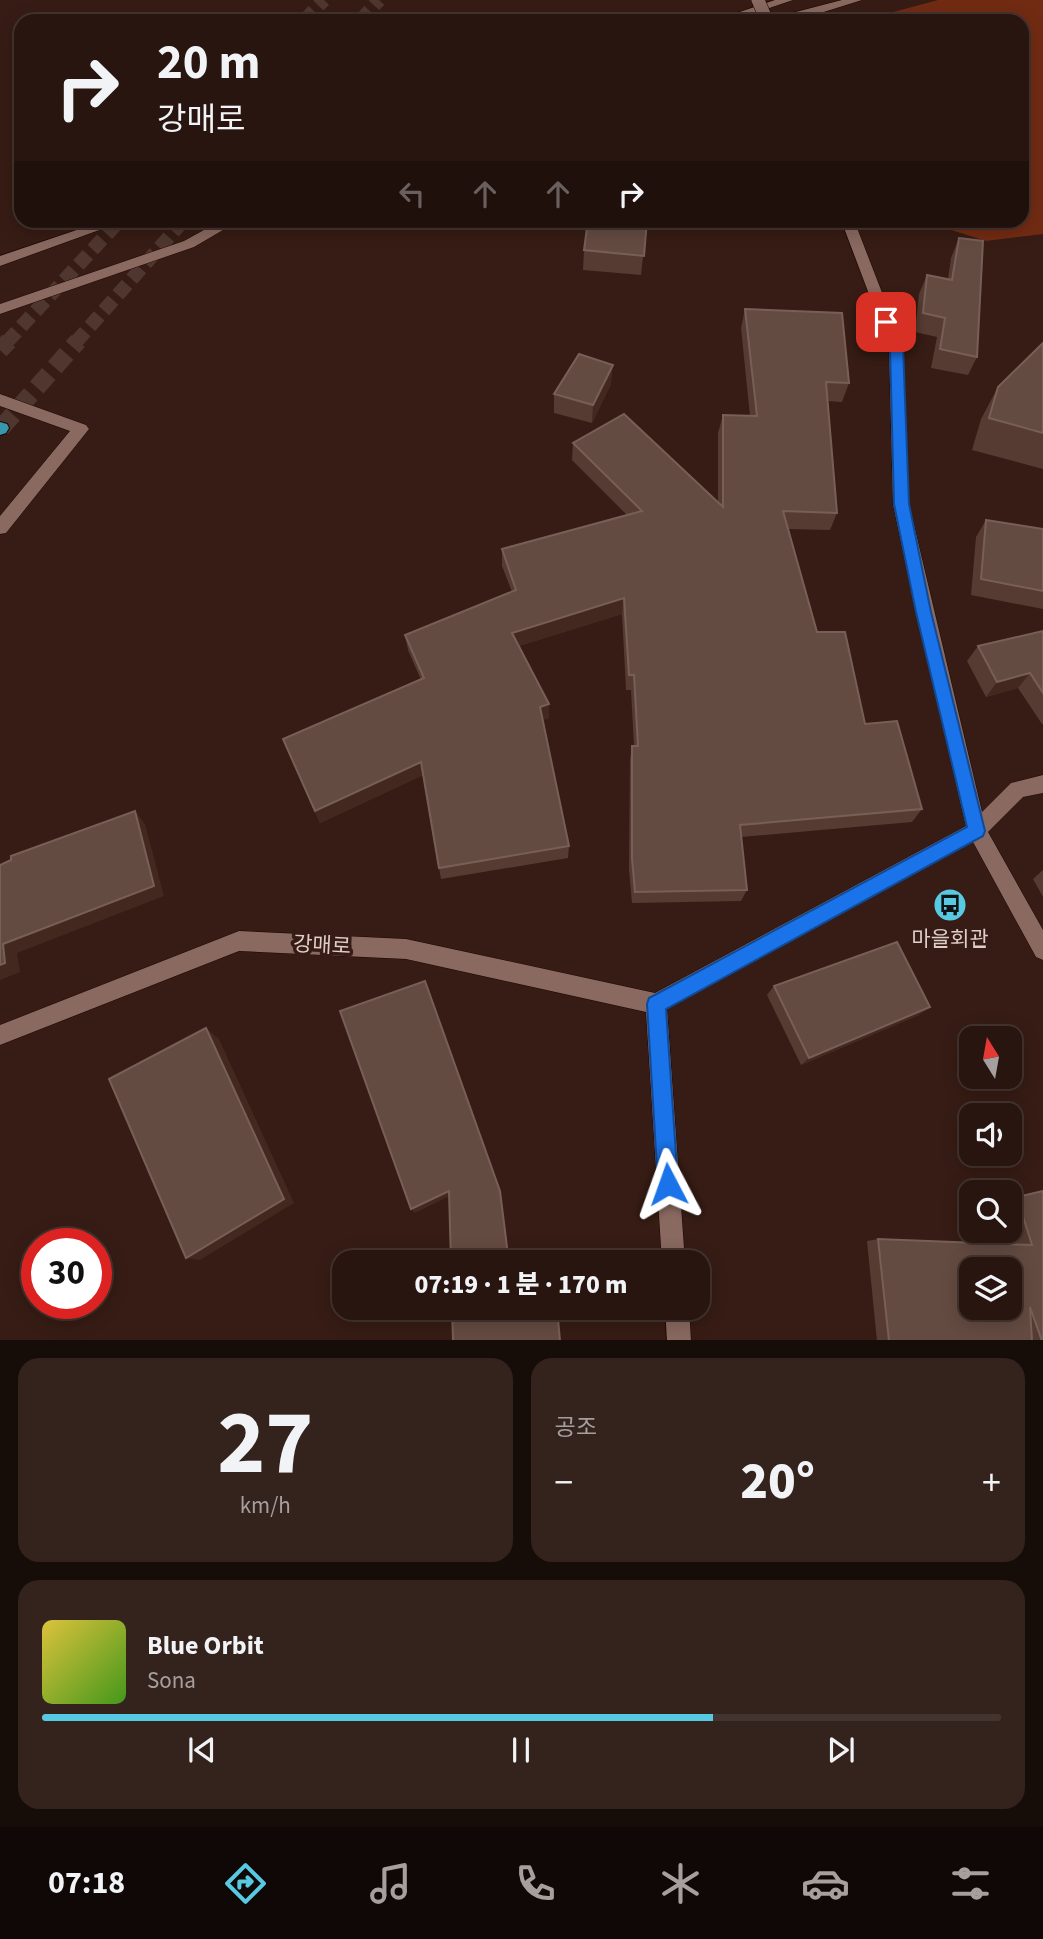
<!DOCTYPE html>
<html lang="ko">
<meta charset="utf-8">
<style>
:root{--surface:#28150f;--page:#34221d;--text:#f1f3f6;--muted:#a59f9e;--line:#44342f;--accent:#58c9e3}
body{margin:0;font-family:"Source Sans 3","Noto Sans KR",sans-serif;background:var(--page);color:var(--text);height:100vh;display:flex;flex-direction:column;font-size:26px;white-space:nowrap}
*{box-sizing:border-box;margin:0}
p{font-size:23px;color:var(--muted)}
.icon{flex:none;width:38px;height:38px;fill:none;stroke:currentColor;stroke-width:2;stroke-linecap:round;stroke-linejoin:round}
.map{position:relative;height:1340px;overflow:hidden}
.drawer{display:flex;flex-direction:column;gap:18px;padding:18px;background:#160c08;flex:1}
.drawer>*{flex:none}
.guide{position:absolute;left:14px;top:14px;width:1015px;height:214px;border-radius:21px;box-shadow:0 4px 18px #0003,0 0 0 2px var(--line);background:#28150f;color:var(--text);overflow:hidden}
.needle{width:46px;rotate:349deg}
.controls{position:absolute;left:959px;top:1026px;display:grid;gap:14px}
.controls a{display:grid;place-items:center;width:63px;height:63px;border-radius:14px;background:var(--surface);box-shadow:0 4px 18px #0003,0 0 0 2px var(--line);font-size:35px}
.speed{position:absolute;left:21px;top:1228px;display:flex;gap:14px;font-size:35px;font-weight:700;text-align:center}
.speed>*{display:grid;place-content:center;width:91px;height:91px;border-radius:50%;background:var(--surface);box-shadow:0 4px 18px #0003,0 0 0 2px var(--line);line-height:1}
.speed .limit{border:10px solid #d22;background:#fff;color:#111}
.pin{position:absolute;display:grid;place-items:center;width:60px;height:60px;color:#fff;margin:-30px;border-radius:14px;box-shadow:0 4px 10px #0006}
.me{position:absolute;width:77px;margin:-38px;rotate:356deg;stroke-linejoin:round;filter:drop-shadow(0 0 5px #0008)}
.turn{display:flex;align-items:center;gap:24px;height:147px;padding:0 28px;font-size:32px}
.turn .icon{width:91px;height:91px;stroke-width:2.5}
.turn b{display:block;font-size:49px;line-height:60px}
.lanes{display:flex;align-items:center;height:66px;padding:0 28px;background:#0003;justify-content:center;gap:35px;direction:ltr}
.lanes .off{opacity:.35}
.big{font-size:52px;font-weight:800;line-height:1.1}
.drawer .tile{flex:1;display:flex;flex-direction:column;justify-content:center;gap:10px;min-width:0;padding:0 24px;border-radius:21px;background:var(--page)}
.drawer .dial{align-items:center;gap:0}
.dial b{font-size:91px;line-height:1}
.song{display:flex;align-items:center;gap:21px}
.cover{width:84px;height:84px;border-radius:10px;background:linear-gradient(135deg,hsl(50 70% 55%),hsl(100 70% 35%))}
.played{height:7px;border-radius:4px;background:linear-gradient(90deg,var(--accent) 70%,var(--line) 70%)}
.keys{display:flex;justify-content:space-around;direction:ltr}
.heat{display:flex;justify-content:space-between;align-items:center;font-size:38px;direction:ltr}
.drawer .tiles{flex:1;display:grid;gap:18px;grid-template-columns:1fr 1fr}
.tile:last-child{grid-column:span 2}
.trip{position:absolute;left:332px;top:1250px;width:378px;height:70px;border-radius:21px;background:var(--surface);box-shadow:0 4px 18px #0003,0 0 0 2px var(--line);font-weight:800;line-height:70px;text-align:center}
.tab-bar{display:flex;height:112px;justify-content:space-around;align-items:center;background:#100806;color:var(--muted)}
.tab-bar .icon{width:49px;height:49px}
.tab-bar .selected{color:var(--accent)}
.tab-bar b{font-size:32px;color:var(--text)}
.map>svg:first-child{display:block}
.green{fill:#722b13}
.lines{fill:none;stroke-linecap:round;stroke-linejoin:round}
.trunk-tunnel-far1{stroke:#4f372f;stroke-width:14;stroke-dasharray:14 7;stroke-linecap:butt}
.trunk-tunnel{stroke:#4f372f;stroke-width:18;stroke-dasharray:18 9;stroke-linecap:butt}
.service-casing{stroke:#1c0602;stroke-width:1}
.minor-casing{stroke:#1c0602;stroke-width:1}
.trunk-casing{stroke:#1c0602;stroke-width:2}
.service{fill:#896960;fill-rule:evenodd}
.minor{fill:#896960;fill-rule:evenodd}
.trunk{fill:#3898ab;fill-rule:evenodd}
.minor-bridge-casing{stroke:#1c0602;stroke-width:14;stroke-linecap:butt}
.minor-bridge{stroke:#896960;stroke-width:13}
.wall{fill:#553b32}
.shaded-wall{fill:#43281f}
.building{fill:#644b42;stroke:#775f57;stroke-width:2;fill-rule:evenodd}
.route{fill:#1a73e8;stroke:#114b97;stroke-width:2}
.labels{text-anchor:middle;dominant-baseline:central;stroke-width:7;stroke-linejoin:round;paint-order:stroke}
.poi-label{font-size:21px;fill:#dfcdc7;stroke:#361c14}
.street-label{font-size:21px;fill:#dfcdc7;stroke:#361c14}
</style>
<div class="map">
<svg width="1043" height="1341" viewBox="0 0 1043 1341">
<rect width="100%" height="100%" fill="#361c14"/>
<polygon class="green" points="938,0 1043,0 1043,234 986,241 923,221 1022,220 1022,21 860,21"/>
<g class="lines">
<g class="trunk-tunnel-far1">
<polyline points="304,21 324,0"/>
<polyline points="360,21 379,0"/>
<polyline points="7,342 120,220"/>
<polyline points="76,342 184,220"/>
</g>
<g class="trunk-tunnel">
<polyline points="0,350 9,341"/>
<polyline points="1,428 78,341"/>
</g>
<defs>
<g id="service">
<polygon points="775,0 793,0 731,21 713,21"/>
<polygon points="106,220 127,220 0,266 0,256"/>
</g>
<g id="minor">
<polygon points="842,0 862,0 795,21 781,21 792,13"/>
<polygon points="222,220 240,220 194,247 0,314 0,304 184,241"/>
<polygon points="841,220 854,220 903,347 909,504 982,812 1011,783 1043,775 1043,793 1023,797 988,832 1043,930 1043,960 1036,957 973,842 667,1009 685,1262 662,1262 646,1012 406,959 239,951 0,1045 0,1025 239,931 406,939 655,993 966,826 916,612 893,504 889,347"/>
<polygon points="0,394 86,425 89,429 6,533 0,534 0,516 70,431 0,406"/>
<polygon points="665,1307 689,1307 691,1341 667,1341"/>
</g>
<polygon id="trunk" points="0,422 7,424 9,428 6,433 0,435"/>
</defs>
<use href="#service" class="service-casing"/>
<use href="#minor" class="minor-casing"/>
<use href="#trunk" class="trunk-casing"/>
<use href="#service" class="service"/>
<use href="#minor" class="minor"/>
<use href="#trunk" class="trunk"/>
<defs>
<polyline id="minor-bridge" points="758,0 767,21"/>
</defs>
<use href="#minor-bridge" class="minor-bridge-casing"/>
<use href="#minor-bridge" class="minor-bridge"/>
</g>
<g class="wall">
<polygon points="647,220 641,275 583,270 584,250"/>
<polygon points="959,238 977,357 968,375 931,368 937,337 915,332 919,294 927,275 948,279 951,258"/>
<polygon points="745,309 849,383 842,402 828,401 837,513 830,530 788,529 817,632 865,724 922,809 912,822 741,837 747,890 741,901 632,903 629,870 630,760 632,746 634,746 631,690 626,690 622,614 519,646 549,704 549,718 542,720 569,846 568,858 441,879 423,775 320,823 283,739 421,680 408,650 405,635 512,592 502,566 502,549 627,515 572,460 573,443 718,503 718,433 723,415 750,416 741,328"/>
<polygon points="1043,343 1043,469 972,450 981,419 998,387"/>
<polygon points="611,384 592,423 554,413 554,394"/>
<polygon points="986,520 1043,529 1043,609 971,595 976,537"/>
<polygon points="1043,631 1043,724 1042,724 1018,688 986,697 967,661 978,646"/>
<polygon points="1043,870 1043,897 1033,879"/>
<polygon points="774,986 919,1015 801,1065 767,995"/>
<polygon points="1043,1190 1043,1341 877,1341 867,1241 878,1239 1016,1245 1010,1225 1010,1198"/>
</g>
<g class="shaded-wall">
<polygon points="613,365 611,384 592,423 593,405"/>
<polygon points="624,598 622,614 513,648 512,633"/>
<polygon points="1030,673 1018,688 986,697 997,682"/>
<polygon points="549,704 549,718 539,721 540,707"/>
<polygon points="421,762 423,775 320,823 315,811"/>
<polygon points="135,811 145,824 164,896 17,953 20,972 0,980 0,965 3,944"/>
<polygon points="930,1007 919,1015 801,1065 809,1058"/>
<polygon points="206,1028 219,1039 294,1203 200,1260 186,1258"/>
<polygon points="449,1191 452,1195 415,1213 411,1209"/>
</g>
<g class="building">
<polygon points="588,220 647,220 644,256 584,250"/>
<polygon points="959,238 983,241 977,357 940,349 945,318 923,313 927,275 952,280"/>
<polygon points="745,309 842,313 849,383 826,382 837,513 783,511 817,632 845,632 865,724 897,721 922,809 740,825 747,890 635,892 632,858 632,746 638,746 634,675 629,675 624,598 512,633 549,704 540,707 569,846 439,868 421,762 315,811 283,739 424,678 405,635 516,590 502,549 642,511 573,443 624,414 723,507 723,415 757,416"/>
<polygon points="1043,343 1043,433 989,418 998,387"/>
<polygon points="579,354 613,365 593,405 554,394"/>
<polygon points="986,520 1043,529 1043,591 981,579"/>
<polygon points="1043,631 1043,693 1030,673 997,682 978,646"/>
<polygon points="135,811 154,886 3,944 5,963 0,965 0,865 11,860 11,856"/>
<polygon points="897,942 930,1007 809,1058 774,986"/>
<polygon points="425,981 500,1191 508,1255 552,1255 553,1262 451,1262 449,1191 411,1209 340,1011"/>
<polygon points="206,1028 284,1199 186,1258 109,1079"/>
<path d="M1043,1191V1341H1042L1030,1307L1032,1341H889L878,1239L1032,1245L1017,1197ZM971,1269H1010V1307H971Z"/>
<polygon points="452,1307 557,1307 560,1341 453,1341"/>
</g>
<polygon class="route" points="886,317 893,322 903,347 909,504 931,612 985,831 983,836 666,1009 678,1184 675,1192 668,1195 661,1192 658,1184 647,1004 649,998 967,827 916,612 894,504 890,347 880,322"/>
<defs>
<symbol id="bus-disc" viewBox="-11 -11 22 22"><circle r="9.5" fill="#58c9e3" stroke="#361c14"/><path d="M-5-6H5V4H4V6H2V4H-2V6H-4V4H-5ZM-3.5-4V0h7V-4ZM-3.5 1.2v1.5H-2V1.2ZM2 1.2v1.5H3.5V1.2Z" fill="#111"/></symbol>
</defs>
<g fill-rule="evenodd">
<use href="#bus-disc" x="931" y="886" width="38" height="38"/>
</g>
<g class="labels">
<g class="poi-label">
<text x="950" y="939">마을회관</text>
</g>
<g class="street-label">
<text transform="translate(322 945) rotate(3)">강매로</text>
</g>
</g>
</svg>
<div class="controls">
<a><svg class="needle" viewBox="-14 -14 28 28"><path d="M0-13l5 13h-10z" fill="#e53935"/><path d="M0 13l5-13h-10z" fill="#a59f9e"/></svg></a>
<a><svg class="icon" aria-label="sound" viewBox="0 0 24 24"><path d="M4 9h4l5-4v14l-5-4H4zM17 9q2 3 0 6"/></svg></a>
<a><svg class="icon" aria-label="search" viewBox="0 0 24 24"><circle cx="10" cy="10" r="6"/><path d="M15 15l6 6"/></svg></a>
<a><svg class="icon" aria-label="layers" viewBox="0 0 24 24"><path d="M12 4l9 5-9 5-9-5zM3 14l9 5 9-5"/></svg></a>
</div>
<div class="speed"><div class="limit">30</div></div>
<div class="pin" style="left:886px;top:322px;background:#d93025"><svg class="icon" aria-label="arrive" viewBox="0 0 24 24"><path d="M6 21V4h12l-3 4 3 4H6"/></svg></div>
<svg class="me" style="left:668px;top:1184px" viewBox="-20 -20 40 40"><path d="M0-17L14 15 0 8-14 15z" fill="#1a73e8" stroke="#fff" stroke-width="4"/></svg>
<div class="trip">07:19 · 1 분 · 170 m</div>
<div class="guide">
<div class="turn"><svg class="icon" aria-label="right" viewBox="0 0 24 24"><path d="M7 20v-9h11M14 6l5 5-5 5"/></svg><div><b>20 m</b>강매로</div></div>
<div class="lanes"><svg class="icon off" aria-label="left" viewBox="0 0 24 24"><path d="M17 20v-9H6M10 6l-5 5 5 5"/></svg><svg class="icon off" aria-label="ahead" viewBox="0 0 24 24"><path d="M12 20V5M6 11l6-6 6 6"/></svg><svg class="icon off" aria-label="ahead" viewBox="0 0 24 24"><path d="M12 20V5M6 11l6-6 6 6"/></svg><svg class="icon" aria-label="right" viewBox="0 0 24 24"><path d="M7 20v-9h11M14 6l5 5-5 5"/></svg></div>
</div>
</div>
<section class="drawer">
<div class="tiles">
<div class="tile dial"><b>27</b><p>km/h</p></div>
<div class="tile"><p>공조</p>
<div class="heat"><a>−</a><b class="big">20°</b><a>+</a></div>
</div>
<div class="tile">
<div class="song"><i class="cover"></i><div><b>Blue Orbit</b><p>Sona</p></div></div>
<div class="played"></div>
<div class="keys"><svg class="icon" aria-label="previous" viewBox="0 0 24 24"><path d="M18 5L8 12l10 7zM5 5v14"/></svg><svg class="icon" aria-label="pause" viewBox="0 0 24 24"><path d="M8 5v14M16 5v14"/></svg><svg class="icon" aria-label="next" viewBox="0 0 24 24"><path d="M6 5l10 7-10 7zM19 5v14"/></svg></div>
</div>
</div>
</section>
<nav class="tab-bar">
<b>07:18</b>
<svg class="icon selected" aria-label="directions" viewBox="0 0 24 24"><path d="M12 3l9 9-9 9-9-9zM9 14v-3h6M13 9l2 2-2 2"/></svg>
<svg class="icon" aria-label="music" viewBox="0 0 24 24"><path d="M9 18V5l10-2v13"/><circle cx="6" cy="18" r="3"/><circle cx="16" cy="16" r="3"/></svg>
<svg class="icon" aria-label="phone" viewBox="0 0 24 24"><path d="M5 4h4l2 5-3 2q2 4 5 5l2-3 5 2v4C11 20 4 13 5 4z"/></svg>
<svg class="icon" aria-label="climate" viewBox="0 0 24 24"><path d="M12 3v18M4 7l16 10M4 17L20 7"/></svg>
<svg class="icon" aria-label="car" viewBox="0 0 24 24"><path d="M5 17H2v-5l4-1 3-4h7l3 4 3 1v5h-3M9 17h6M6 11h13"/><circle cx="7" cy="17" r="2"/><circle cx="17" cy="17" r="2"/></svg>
<svg class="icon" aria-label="filters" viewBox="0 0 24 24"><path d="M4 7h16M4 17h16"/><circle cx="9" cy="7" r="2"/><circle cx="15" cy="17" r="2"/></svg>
</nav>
